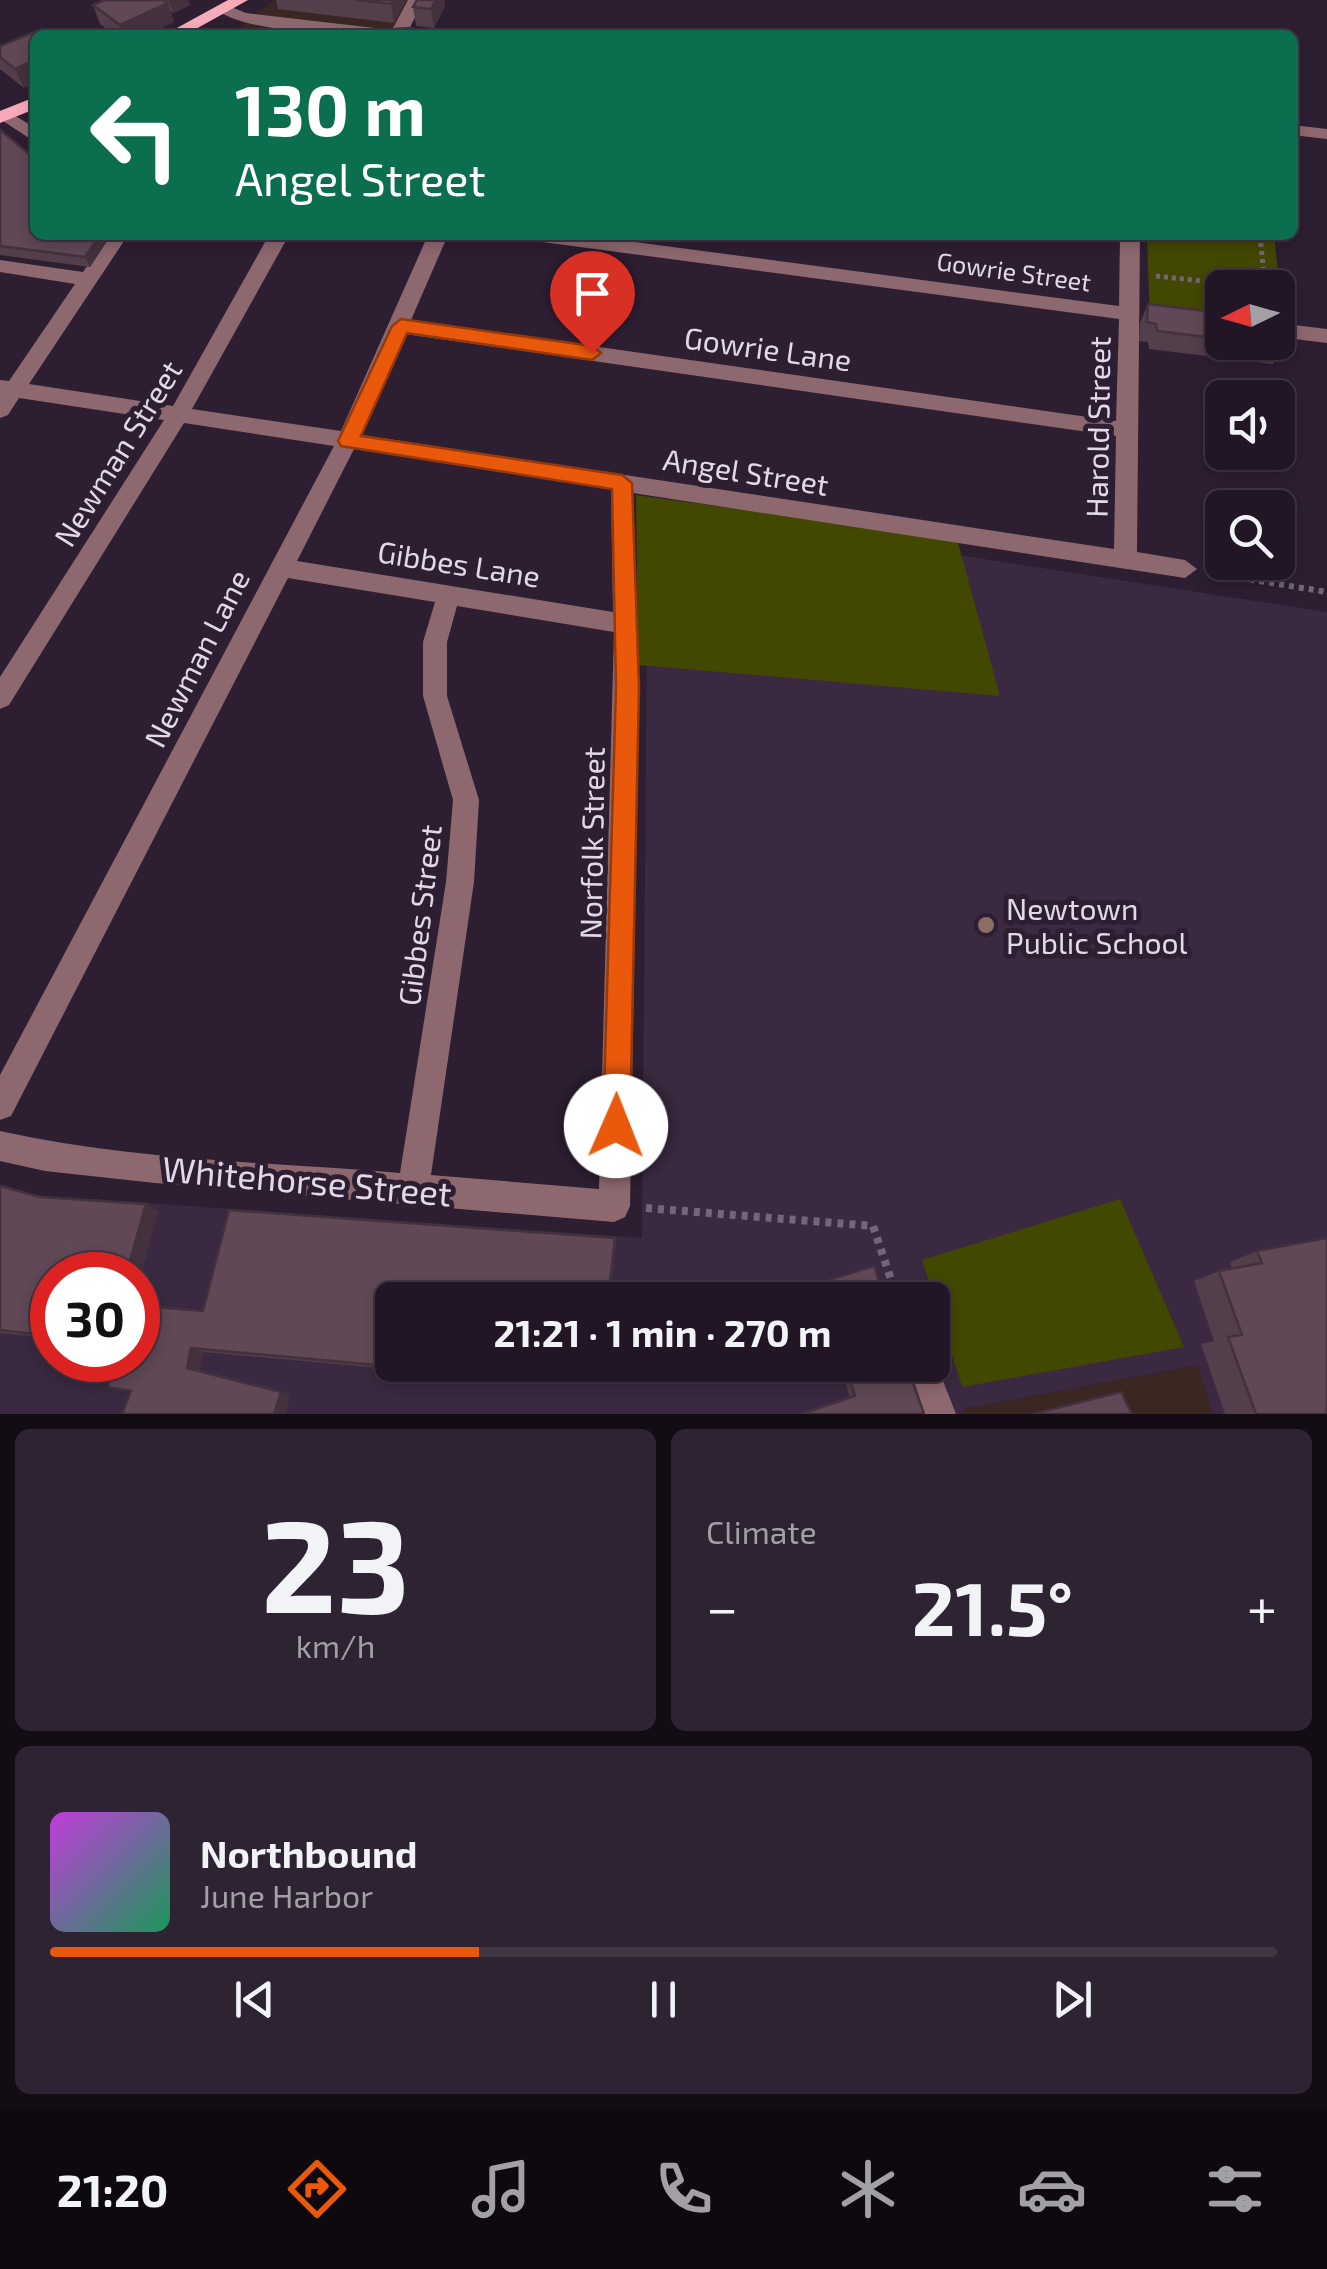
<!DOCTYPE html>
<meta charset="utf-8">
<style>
:root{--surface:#221626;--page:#2e2332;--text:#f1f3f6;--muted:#a29fa7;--line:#3f3543;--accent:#ea580c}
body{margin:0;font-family:"Exo 2",sans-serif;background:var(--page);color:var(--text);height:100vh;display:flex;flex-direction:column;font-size:38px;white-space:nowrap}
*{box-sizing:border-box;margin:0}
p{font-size:32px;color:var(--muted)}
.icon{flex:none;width:55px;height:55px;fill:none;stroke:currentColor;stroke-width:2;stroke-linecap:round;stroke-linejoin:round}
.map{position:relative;height:1414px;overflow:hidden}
.drawer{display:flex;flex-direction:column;gap:15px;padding:15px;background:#130c15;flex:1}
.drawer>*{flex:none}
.banner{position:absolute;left:30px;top:30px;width:1268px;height:210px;border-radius:15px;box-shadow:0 5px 15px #0003,0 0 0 2px var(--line);background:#0b6e4f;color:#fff;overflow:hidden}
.needle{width:65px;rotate:265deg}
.tools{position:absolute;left:1205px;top:270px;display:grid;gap:20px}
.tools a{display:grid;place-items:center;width:90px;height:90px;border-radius:15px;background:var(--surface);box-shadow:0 5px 15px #0003,0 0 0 2px var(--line);font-size:50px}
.speed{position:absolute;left:30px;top:1252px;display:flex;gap:20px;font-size:50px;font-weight:700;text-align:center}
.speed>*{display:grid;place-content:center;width:130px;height:130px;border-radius:50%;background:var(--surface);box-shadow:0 5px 15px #0003,0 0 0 2px var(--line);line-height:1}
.speed .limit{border:15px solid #d22;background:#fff;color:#111}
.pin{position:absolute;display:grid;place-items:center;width:85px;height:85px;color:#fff;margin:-102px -42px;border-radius:50% 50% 50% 0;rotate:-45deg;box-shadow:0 0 10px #0007}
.pin .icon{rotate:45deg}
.me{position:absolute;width:110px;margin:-55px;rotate:1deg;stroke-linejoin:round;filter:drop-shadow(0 0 8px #0008)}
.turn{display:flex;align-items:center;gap:35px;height:210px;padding:0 40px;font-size:45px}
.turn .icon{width:130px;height:130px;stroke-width:2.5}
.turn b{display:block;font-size:70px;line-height:85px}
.big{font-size:75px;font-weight:700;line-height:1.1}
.drawer .widget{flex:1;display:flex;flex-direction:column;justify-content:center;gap:15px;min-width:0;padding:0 35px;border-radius:15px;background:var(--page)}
.drawer .dial{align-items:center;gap:0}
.dial b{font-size:130px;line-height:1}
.song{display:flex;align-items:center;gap:30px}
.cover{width:120px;height:120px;border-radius:15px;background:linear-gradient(135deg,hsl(290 70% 55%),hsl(150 70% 35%))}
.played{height:10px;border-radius:5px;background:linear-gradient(90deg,var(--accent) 35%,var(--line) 35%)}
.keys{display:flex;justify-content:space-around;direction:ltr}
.heat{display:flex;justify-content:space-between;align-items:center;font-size:55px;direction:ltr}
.drawer .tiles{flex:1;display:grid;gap:15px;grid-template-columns:1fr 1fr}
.widget:last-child{grid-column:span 2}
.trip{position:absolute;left:375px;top:1282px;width:575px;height:100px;border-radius:15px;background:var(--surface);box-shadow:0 5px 15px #0003,0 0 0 2px var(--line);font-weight:700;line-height:100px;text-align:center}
.tabs{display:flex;height:160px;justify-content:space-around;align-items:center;background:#0e090f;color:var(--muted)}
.tabs .icon{width:70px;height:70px}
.tabs .current{color:var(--accent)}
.tabs b{font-size:45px;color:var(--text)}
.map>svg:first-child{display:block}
.commercial{fill:#3a2721}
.built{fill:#3a2940;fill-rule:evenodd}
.green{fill:#424701}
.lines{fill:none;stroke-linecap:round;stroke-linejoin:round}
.path-far2{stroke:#736677;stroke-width:5;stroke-dasharray:4 4;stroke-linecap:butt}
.path-far1{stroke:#736677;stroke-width:6;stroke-dasharray:5 5;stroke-linecap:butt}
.path{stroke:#736677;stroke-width:8;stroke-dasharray:6 6;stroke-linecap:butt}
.minor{fill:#8d686f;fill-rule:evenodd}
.major{fill:#f6aaba;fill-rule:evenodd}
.wall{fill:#533e4b}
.shaded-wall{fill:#43323d}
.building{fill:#604857;stroke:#43323d;stroke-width:2.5}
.route{fill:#ea580c;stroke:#983908;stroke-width:2.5}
.education-dot{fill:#8d6e63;stroke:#2d1e32;stroke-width:4}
.labels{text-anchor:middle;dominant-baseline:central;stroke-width:10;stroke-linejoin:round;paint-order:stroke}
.far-street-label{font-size:25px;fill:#e3d9e6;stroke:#2d1e32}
.street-label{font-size:30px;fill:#e3d9e6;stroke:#2d1e32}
.poi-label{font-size:30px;fill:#e3d9e6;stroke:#2d1e32;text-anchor:start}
.near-street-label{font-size:35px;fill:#e3d9e6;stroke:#2d1e32}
</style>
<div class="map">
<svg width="1327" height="1414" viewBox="0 0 1327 1414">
<rect width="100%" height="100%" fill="#2d1e32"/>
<g class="commercial">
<polygon points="274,0 416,0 398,35 319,27 314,35 206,35 233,32"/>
<polygon points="1198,1365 1213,1414 963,1414 963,1409"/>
</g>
<path class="built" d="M648,507L1327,612V1414H1213L1198,1365L963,1409L964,1414H0V1184L34,1195L642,1238ZM52,1275H138V1360H52ZM392,1300H932V1365H392Z"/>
<g class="green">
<polygon points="1147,235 1274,235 1286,345 1269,343 1278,342 1278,288 1222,288 1222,337 1150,328"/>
<polygon points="636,495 957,539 1000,696 638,665"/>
<polygon points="1120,1199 1184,1347 962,1387 922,1260"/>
</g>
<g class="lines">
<g class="path-far2">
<polyline points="1260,235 1265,287"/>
<polyline points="1156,276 1265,288"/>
</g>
<polyline class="path-far1" points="1210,573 1327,592"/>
<polyline class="path" points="646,1208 873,1226 898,1300"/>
<g class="minor">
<path d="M408,0H424L406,35C365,35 245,35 216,9L224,4L246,13L392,30Z"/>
<polygon points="6,110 35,128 35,142 0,119 0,111"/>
<polygon points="1292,125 1327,129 1327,139 1292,135"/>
<path d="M108,235H128L29,384L173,406L269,235H289L192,409L341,431L428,235H448L411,320L1116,421L1119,319L535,241L525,235H582L1119,306L1120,235H1140L1137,552L1185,560L1197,569L1185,578L633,493L639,687L630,1206L625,1217L614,1222L155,1183L45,1171L0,1161V1131C130,1160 267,1162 400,1173L446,882L453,800L423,696V642L435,602L288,578L11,1116L0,1120V1075L334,446L184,423L9,705L0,709V677L164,420L19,398L8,415L0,418V380L9,381L75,284L0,272V260L83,272ZM405,334L1116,436L1114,549L362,435ZM354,449L611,489L613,612L297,561ZM457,606L614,632L599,1189L431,1175L474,882L479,800L447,696V642Z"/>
<polygon points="1278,323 1327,329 1327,343 1278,337"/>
<polygon points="932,1353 956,1414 922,1414 904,1365 932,1365"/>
</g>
<g class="major">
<polygon points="228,0 248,0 185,35 164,35"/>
<polygon points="35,97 35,109 0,123 0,111"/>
</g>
</g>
<g class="wall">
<polygon points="105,0 188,0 190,5 173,13 170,11 174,22 146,35 115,35 100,24 93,5"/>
<polygon points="276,0 406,0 394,23 278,9"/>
<polygon points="417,0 444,0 445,6 434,28 416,26 413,7"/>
<polygon points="42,29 24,88 0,69 0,46"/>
<polygon points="0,130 35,235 111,235 90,267 0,255"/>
<polygon points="1148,304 1222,313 1222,342 1278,342 1283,346 1273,364 1149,349 1148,342 1139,341 1140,323"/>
<polygon points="0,1186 40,1197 158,1211 52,1275 52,1338 0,1333"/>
<polygon points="616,1244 610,1300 392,1300 392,1365 547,1365 545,1383 203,1352 199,1371 291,1395 122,1414 203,1311"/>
<polygon points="1257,1251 1327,1414 1225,1414 1201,1344 1214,1341 1194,1281 1219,1271 1232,1269 1230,1262"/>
<polygon points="840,1365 907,1365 924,1414 850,1398"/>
</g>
<g class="shaded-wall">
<polygon points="169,0 188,0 190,5 173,13"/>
<polygon points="393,0 406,0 394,23 391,4"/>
<polygon points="436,0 444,0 445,6 434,28 431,9"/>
<polygon points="168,3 174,22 146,35 124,35 120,25"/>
<polygon points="35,60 35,83 24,88 15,69"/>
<polygon points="100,235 111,235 90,267 85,257"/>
<polygon points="146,1204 158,1211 138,1288 138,1275 126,1275"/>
<polygon points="615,1238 616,1244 610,1300 608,1300"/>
<polygon points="191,1348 203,1352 199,1371 187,1368"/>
<polygon points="544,1365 547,1365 545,1383 541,1380"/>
<polygon points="281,1392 291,1395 285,1414 274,1414"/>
</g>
<g class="building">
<polygon points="105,0 163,0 168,3 120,25 93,5"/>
<polygon points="356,0 393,0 391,4"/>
<polygon points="417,0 436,0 431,9 413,7"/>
<polygon points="411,28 406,35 391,35 395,29"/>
<polygon points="42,29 50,35 35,35 35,60 15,69 0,57 0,46"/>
<polygon points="0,130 35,159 35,235 100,235 85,257 0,246"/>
<polygon points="1148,304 1222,313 1222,339 1157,331 1156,324 1147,322"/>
<polygon points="1278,320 1283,321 1283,346 1255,342 1278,342"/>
<polygon points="0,1186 40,1197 146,1204 126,1275 52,1275 52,1336 0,1330"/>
<polygon points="229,1210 615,1238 608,1300 392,1300 392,1365 544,1365 541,1380 191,1348 187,1368 281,1392 274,1414 122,1414 131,1391 108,1387 115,1360 138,1360 138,1306 203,1311"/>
<polygon points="1327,1238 1327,1414 1256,1414 1228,1337 1242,1335 1219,1271 1262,1263 1257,1251"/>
<polygon points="874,1266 885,1300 765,1300"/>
<polygon points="845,1365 907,1365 924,1414 801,1414 855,1396"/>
<polygon points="1121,1392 1132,1414 1033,1414"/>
</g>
<polygon class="route" points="401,319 592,346 601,353 592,360 407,333 361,436 622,475 632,483 639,687 630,1126 626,1136 616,1140 607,1136 603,1126 616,687 612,489 341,446 338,441 392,326"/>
<circle class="education-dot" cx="986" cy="925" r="10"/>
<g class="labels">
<g class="far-street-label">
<text transform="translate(1014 271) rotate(8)">Gowrie Street</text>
</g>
<g class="street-label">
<text transform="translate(768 348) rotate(8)">Gowrie Lane</text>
<text transform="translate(1097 427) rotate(-89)">Harold Street</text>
<text transform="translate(117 453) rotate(-58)">Newman Street</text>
<text transform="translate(746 471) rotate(9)">Angel Street</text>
<text transform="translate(459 563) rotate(9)">Gibbes Lane</text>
<text transform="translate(196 658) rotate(-63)">Newman Lane</text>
<text transform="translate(591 843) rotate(-89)">Norfolk Street</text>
<text transform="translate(419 915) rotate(-83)">Gibbes Street</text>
</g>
<g class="poi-label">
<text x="1006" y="908">Newtown<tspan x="1006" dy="34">Public School</tspan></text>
</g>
<g class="near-street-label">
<text transform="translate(307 1180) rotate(5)">Whitehorse Street</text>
</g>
</g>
</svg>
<div class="tools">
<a><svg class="needle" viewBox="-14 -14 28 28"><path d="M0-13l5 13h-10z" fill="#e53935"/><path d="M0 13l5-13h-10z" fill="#a29fa7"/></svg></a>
<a><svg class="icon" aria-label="sound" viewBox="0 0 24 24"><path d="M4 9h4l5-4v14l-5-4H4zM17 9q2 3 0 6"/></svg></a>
<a><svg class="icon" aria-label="search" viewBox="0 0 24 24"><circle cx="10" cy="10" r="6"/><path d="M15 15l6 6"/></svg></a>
</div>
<div class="speed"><div class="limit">30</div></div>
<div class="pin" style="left:592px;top:353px;background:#d93025"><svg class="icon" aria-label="arrive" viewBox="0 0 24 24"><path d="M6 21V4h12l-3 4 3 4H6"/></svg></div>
<svg class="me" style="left:616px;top:1126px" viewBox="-20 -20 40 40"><circle r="19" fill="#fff"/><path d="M0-13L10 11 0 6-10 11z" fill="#ea580c"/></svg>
<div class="trip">21:21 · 1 min · 270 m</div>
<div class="banner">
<div class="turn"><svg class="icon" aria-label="left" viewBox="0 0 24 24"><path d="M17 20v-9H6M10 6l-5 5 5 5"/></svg><div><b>130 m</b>Angel Street</div></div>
</div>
</div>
<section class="drawer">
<div class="tiles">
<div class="widget dial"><b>23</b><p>km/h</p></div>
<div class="widget"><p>Climate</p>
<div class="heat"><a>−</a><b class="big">21.5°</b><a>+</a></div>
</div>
<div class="widget">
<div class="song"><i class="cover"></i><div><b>Northbound</b><p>June Harbor</p></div></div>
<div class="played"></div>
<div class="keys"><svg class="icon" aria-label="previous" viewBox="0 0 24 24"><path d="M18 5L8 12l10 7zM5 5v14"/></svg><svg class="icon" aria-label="pause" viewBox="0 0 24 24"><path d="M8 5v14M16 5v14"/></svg><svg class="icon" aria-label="next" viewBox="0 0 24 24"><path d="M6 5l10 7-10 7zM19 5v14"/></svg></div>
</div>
</div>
</section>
<nav class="tabs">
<b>21:20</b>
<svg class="icon current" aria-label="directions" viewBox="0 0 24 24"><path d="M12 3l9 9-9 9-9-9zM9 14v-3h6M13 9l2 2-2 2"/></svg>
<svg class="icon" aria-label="music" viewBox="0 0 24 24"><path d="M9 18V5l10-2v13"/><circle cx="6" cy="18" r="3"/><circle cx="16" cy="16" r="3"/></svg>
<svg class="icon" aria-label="phone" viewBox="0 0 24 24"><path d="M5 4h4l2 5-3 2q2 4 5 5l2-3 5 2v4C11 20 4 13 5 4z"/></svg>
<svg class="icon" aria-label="climate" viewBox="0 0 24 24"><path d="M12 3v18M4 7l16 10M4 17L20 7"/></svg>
<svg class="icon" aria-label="car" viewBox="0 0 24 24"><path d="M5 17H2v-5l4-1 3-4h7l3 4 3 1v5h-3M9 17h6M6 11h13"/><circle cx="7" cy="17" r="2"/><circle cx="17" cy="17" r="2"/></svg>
<svg class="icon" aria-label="filters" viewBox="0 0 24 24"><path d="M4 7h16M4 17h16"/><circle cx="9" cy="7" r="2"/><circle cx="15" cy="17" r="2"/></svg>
</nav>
